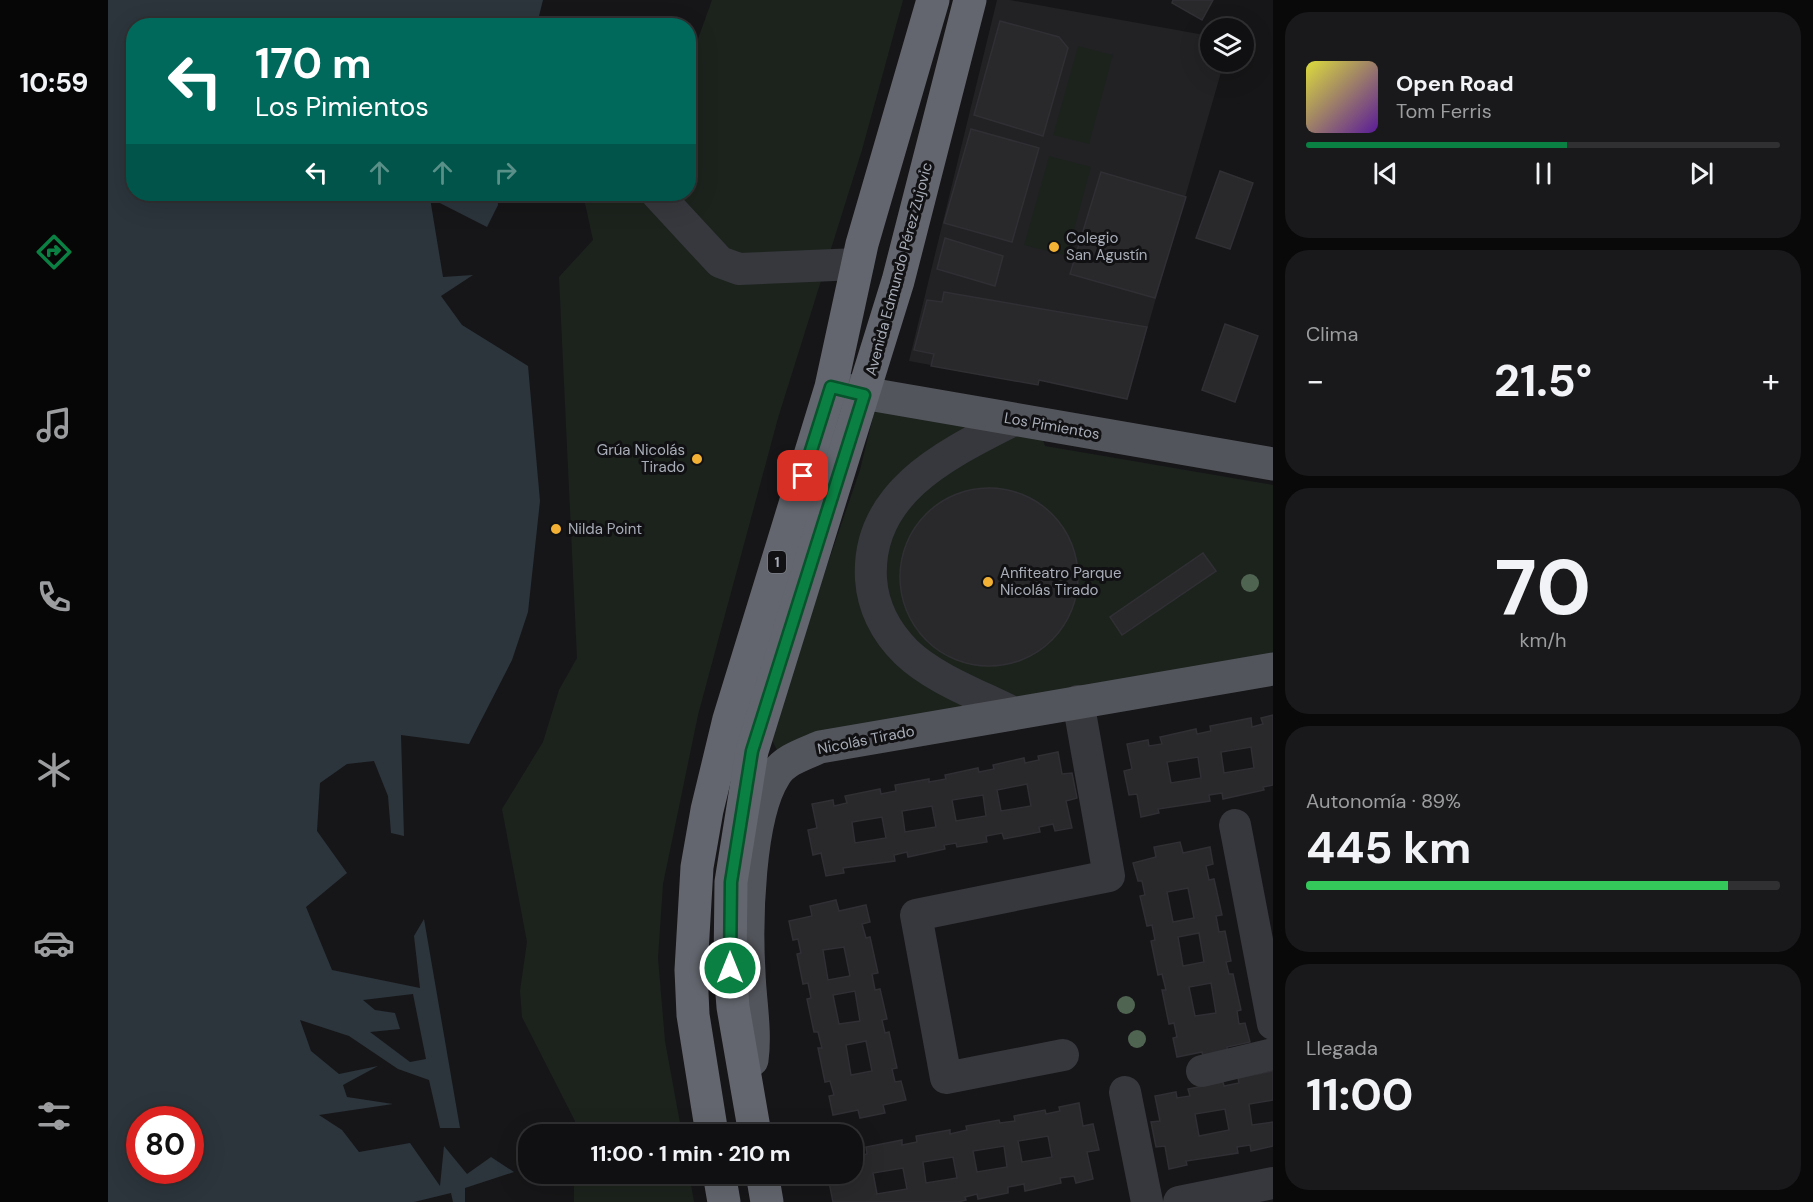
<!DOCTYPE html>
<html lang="es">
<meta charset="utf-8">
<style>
:root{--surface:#101012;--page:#19191b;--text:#f1f3f6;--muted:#9c9d9f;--line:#303032;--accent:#0b8043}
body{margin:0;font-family:"DM Sans",sans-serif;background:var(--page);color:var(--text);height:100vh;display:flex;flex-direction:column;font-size:22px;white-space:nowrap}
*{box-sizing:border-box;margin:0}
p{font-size:20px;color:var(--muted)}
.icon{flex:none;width:33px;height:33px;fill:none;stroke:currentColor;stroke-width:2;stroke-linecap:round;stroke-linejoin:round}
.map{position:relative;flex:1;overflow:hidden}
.panel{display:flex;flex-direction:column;gap:12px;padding:12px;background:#09090a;width:540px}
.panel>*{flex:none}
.banner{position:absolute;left:18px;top:18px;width:570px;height:183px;border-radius:24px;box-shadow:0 6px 24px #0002,0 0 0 2px var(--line);background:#00695c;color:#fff;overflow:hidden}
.fabs{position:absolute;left:1092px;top:18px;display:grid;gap:12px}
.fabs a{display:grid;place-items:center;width:54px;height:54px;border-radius:50%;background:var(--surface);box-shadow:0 6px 24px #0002,0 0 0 2px var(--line);font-size:30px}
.speed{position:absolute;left:18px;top:1106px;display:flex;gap:12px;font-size:30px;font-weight:700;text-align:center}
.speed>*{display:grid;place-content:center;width:78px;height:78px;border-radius:50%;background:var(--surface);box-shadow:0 6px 24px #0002,0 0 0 2px var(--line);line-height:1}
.speed .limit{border:9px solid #d22;background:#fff;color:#111}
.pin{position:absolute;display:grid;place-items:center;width:51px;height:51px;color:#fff;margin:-26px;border-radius:12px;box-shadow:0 3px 9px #0006}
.me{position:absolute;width:66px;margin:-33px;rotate:0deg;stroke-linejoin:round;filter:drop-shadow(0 0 4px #0008)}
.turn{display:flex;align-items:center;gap:21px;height:126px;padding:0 30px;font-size:27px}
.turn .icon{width:78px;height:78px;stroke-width:2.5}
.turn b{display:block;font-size:42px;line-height:51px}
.lanes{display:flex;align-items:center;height:57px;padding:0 30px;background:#0003;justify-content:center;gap:30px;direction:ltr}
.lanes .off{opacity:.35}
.big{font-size:45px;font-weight:700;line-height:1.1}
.panel .widget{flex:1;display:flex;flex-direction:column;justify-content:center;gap:9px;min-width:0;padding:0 21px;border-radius:24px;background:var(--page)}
.panel .dial{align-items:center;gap:0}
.dial b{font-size:78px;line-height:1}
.song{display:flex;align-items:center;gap:18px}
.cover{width:72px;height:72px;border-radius:9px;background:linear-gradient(135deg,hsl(60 70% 55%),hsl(270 70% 35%))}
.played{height:6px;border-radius:3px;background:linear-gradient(90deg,var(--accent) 55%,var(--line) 55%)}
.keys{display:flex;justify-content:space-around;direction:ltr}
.heat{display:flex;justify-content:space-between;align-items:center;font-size:33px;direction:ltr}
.charge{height:9px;border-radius:4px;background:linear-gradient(90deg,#34c759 89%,var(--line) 0)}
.trip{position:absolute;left:410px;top:1124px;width:345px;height:60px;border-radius:24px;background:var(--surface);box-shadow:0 6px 24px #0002,0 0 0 2px var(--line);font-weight:700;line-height:60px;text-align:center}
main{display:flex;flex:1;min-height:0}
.dock{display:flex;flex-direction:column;width:108px;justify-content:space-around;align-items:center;background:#060607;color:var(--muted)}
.dock .icon{width:42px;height:42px}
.dock .selected{color:var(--accent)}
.dock b{font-size:27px;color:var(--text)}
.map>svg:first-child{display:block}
.built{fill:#222225}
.green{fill:#1c231d}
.water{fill:#2c353c;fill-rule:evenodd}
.building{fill:#29292c;stroke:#303034;stroke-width:1.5;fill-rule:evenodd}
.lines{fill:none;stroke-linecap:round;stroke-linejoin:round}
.minor{stroke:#37383d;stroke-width:32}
.major{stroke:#53555c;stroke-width:33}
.highway{stroke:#63666e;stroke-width:33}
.tree{fill:#506452}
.route-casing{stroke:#07532c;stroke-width:15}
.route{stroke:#0b8043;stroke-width:10}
.poi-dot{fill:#f2b134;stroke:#111113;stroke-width:2}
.labels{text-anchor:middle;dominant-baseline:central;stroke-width:6;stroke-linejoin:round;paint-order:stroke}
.shield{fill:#111113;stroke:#7b7e86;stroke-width:1.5}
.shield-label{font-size:14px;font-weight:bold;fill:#a8adb8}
.poi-label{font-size:15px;fill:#a8adb8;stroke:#111113;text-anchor:start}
.street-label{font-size:15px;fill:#a8adb8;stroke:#111113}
</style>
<main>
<nav class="dock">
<b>10:59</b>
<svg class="icon selected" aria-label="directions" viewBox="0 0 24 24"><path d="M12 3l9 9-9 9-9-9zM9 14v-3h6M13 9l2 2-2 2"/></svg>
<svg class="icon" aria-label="music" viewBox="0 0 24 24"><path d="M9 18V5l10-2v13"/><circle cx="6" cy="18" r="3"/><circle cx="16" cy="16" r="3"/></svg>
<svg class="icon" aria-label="phone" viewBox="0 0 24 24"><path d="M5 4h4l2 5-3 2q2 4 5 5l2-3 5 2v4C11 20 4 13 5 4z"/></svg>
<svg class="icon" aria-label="climate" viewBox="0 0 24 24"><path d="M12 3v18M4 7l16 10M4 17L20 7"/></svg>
<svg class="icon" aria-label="car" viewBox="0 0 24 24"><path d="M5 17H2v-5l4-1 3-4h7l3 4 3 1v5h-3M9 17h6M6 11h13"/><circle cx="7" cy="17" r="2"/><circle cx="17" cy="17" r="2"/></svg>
<svg class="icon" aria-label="filters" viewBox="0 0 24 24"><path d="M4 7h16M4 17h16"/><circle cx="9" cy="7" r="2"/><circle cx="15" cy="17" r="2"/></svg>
</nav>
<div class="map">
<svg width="1165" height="1202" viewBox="0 0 1165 1202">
<rect width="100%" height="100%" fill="#161618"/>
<polygon class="built" points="889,0 902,0 1102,36 1102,62 1116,62 1019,399 931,380 930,385 801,361"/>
<g class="green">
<polygon points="604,0 795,0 754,150 670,418 590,715 555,884 550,958 557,1041 574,1134 467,1134 467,1121 414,1017 412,991 419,942 394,809 435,742 451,690 469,658 451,277 485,240 475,194 580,194 581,64"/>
<polygon points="970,46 1005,55 981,144 945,135"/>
<polygon points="941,156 983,167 959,256 916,245"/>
<polygon points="771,411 934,436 937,446 1165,485 1165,656 669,750 664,740 700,621 752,470 766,413"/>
<polygon points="466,1173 581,1173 586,1202 466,1202"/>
</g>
<path class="water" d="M0,0H435L431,16L440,25L26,26V194H389L390,205L379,227L322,198L335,277L365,275L333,296L354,325L420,366L432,501L420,612L404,660L361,744L293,735L296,836L283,833L280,796L266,761L239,764L212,783L209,831L239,873L198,907L224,970L312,988L306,936L316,919L352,1128H332L321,1080L290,1069L241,1036L192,1020L203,1051L231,1074L270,1066L235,1085L239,1097L285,1104L211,1115L234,1130L251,1152L302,1143L332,1186L336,1146L359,1174L383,1157L406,1172L357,1188V1202H345L343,1193L306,1202H0ZM305,994L318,1059L302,1062L262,1032L292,1029L287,1013L267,1010L255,1000ZM32,1119H82V1170H32Z"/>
<g class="building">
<polygon points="1065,0 1105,0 1094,20 1064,3"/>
<polygon points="892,21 951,37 960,48 935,136 866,115"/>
<polygon points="863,129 931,148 904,242 836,223"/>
<polygon points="1112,171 1145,183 1122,249 1088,238"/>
<polygon points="993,172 1078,197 1047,298 962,274"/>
<polygon points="837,238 895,256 887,286 829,269"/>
<polygon points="836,292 1039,327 1019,399 931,380 930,385 823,366 826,354 806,350 819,300 834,302"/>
<polygon points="1117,324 1150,336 1127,402 1094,390"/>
<circle cx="881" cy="577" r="89"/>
<polygon points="1095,553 1108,571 1014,635 1002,617"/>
<path d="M1165,715V785L1155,787L1156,790L1115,799L1114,793L1101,795L1102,801L1050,809L1051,813L1033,817L1029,794L1021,795L1016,771L1024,769L1019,744L1040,740L1041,746L1054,744L1052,737L1088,729L1089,734L1103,731L1102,726L1143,718L1144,727L1155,724L1153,718ZM1143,747L1146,768L1116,773L1113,752ZM1090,757L1093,778L1063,783L1059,762Z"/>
<path d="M950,752L954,774L964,773L969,798L958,801L964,828L947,831L945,824L931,827L932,832L896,839L894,833L878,836L879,842L849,847L848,843L836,845L837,849L800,857L799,852L786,855L787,861L735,868L736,873L718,876L713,853L705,855L700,830L709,828L704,804L725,800L726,806L739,803L737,796L772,789L773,794L788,791L787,785L821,779V782L838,779L837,775L870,768L871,772L886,769L885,765L916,758L917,763L931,760L930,756ZM919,784L923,806L893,811L889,790ZM875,795L878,816L848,821L844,800ZM824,806L828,827L797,832L794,811ZM774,817L778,838L747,843L744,822Z"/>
<path d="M1072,842L1075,853L1102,847L1105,864L1098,866L1101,880L1106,879L1114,915L1108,916L1111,932L1117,931L1123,961L1118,962L1121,974H1125L1133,1010L1129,1011L1131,1024L1137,1023L1142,1042L1119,1047L1120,1055L1096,1060L1094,1052L1069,1057L1065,1038L1069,1037L1066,1023L1061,1024L1054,990H1058L1054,974L1050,975L1043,941L1047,940L1044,925L1039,926L1032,896L1037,895L1034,881H1030L1025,863L1048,857L1046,847ZM1080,888L1086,918L1065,922L1059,892ZM1091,933L1096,962L1075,966L1070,937ZM1103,983L1108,1013L1087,1016L1081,987Z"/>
<path d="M728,900L731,911L758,905L762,922L754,924L758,938L762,937L770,973L764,974L767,990L772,989L779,1019L774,1020L777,1033L781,1032L789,1068L784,1069L787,1082L793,1081L798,1100L775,1105L777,1113L752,1118L750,1110L725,1115L721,1096L726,1095L722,1081L717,1082L710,1048H714L710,1032H706L699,999L703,998L700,983L695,984L689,954L693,953L690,939L685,940L681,921L704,916L702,906ZM736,947L742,976L720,980L715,950ZM747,991L752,1021L731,1024L725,995ZM758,1041L764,1071L743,1075L738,1045Z"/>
<path d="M1165,1071V1100L1141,1104L1144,1125L1165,1122V1146L1143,1151L1142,1145L1129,1147L1130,1153L1078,1161L1079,1165L1061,1169L1057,1146L1048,1147L1043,1122L1052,1121L1047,1096L1068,1092L1069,1098L1082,1096L1080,1089L1115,1082L1116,1086L1131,1083L1130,1078ZM1117,1109L1121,1130L1091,1136L1087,1114Z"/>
<path d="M971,1103L975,1126L985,1124L991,1150L979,1152L985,1179L968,1183L966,1176L952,1178L953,1183L917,1191L916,1184L900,1187V1193L870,1199L869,1194L857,1197L858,1200L850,1202H725L721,1182L730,1180L728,1173H744V1151L747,1157L759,1154L758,1147L794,1140V1145L809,1142L808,1136L842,1130V1134L859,1130L858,1126L891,1120L892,1123L907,1121L906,1116L937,1110L938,1114L952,1111L951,1107ZM940,1136L944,1157L914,1162L910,1141ZM896,1146L899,1167L869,1172L865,1151ZM845,1157L849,1178L818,1183L815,1162ZM795,1168L799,1189L769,1194L765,1173Z"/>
</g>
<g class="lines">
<g class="minor">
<polyline points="549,194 612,262 631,269 750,264"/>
<path d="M906,420C839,454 758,492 763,579C765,608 778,632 798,652C826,679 871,695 906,713"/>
<polyline points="1127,825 1165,1024"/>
<polyline points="955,1055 838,1078 808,915 1001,876 970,701"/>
<polyline points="1094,1071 1165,1054"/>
<polyline points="1017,1092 1039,1202"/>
<polyline points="1071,1202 1165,1183"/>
</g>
<g class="major">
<polyline points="726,388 1165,464"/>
<path d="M644,1060C648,1032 642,1001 641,973C638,923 640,817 667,775C676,760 696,754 712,747L1165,669"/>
</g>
<g class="highway">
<polyline points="604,1134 585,1015 583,970 589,867 599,810 621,719 723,387 754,244 825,0"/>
<polyline points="647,1134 625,1007 622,968 623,882 644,751 790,281 862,0"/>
<polyline points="611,1173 616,1202"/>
<polyline points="654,1173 659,1202"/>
</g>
</g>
<g class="tree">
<circle cx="1142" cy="583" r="9"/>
<circle cx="1018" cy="1005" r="9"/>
<circle cx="1029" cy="1039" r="9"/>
</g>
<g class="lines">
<defs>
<polyline id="route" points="622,968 623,882 644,751 756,395 723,387 695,476"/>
</defs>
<use href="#route" class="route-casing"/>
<use href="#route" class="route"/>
</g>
<g class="poi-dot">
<circle cx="946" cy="247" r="6"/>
<circle cx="589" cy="459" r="6"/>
<circle cx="448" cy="529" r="6"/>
<circle cx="880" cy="582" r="6"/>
</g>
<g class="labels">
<rect class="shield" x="660" y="551" width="18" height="22" rx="4.5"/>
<g class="shield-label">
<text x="669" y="562">1</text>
</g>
<g class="poi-label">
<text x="958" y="238">Colegio<tspan x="958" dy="17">San Agustín</tspan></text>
<text x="577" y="450" text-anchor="end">Grúa Nicolás<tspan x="577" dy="17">Tirado</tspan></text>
<text x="460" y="529">Nilda Point</text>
<text x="892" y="573">Anfiteatro Parque<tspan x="892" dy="17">Nicolás Tirado</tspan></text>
</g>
<g class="street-label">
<text transform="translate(791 269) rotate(-75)">Avenida Edmundo Pérez Zujovic</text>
<text transform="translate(944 426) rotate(10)">Los Pimientos</text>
<text transform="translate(758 740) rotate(-11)">Nicolás Tirado</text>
</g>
</g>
</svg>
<div class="fabs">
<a><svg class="icon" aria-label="layers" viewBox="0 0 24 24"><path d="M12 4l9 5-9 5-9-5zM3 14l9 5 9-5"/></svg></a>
</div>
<div class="speed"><div class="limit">80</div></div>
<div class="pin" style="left:695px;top:476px;background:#d93025"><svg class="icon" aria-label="arrive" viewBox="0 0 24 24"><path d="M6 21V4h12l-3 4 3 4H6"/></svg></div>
<svg class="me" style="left:622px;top:968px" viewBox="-20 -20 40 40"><circle r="17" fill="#0b8043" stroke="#fff" stroke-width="3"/><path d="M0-11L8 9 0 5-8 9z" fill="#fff"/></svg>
<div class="trip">11:00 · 1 min · 210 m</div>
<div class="banner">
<div class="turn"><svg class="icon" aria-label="left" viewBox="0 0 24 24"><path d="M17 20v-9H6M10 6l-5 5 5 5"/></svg><div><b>170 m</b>Los Pimientos</div></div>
<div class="lanes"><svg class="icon" aria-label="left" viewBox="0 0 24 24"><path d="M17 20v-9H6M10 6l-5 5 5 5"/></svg><svg class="icon off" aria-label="ahead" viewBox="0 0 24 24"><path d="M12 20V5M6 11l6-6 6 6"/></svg><svg class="icon off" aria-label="ahead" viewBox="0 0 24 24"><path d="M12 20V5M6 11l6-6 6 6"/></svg><svg class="icon off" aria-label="right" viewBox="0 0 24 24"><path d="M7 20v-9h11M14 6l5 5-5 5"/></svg></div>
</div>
</div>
<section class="panel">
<div class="widget">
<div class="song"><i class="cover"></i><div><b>Open Road</b><p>Tom Ferris</p></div></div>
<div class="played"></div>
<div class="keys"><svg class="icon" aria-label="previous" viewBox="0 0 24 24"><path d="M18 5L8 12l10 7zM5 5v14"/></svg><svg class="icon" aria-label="pause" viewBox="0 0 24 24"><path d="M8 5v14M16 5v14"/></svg><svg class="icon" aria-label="next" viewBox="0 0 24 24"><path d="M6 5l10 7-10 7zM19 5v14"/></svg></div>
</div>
<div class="widget"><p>Clima</p>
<div class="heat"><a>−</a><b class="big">21.5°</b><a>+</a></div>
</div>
<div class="widget dial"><b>70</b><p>km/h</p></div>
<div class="widget"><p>Autonomía · 89%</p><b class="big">445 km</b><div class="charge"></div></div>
<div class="widget"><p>Llegada</p><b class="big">11:00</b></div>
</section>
</main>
